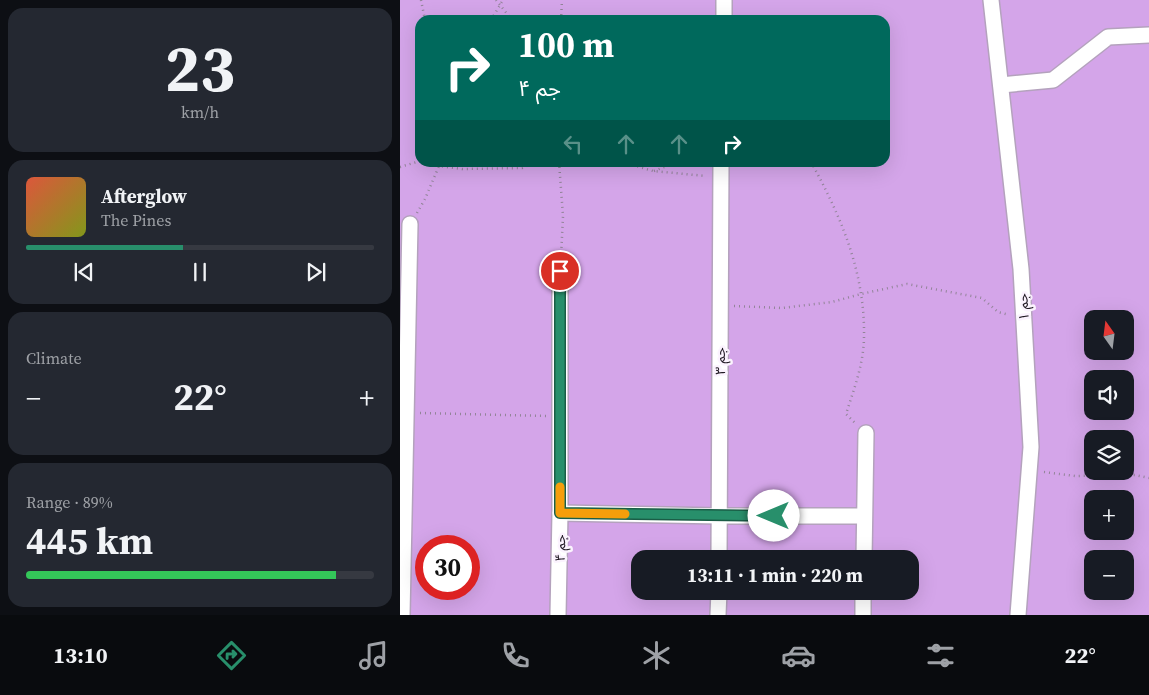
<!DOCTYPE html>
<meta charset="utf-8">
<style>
:root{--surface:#171b24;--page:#242831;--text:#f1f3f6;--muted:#9ea1a6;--line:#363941;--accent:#288f6b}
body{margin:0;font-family:"Source Serif 4","Noto Sans Arabic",serif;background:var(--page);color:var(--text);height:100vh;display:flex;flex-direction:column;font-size:19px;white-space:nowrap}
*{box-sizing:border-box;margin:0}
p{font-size:16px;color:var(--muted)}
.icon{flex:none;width:28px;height:28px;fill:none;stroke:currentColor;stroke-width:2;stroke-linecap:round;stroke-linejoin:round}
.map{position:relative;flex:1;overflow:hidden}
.side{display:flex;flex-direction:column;gap:8px;padding:8px;background:#0d0f14;width:400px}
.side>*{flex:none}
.hud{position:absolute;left:15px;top:15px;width:475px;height:152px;border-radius:15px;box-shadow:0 5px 20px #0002;background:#00695c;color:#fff;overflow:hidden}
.needle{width:32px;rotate:346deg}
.buttons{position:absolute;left:684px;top:310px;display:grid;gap:10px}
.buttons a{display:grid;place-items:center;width:50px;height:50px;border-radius:10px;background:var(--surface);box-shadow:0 5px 20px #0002;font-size:25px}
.speed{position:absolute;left:15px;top:535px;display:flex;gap:10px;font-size:25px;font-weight:700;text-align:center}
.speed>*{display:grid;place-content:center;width:65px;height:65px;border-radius:50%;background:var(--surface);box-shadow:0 5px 20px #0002;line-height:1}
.speed .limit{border:8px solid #d22;background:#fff;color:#111}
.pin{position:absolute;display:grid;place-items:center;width:42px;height:42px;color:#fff;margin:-21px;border:2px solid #fff;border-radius:50%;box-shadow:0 1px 5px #0007}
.me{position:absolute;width:55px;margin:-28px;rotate:270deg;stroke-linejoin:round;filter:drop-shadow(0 0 4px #0008)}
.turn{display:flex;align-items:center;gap:18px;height:105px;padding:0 20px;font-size:22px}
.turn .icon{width:65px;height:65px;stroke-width:2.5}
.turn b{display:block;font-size:35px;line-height:42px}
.lanes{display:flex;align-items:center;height:48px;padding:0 20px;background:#0003;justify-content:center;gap:25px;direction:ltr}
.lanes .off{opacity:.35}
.big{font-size:38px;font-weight:700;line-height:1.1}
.side .tile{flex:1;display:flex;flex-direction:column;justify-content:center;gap:8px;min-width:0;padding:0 18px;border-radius:15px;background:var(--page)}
.side .dial{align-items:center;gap:0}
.dial b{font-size:65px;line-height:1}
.song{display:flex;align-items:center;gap:15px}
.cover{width:60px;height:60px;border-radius:8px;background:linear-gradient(135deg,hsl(10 70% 55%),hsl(70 70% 35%))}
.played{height:5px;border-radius:2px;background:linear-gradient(90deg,var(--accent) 45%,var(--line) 45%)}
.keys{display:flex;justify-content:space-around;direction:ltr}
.heat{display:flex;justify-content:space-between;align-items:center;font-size:28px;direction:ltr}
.charge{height:8px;border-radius:4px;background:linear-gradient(90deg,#34c759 89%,var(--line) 0)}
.trip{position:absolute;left:231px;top:550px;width:288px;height:50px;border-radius:15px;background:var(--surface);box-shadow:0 5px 20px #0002;font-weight:700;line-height:50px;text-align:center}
.tab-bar{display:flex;height:80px;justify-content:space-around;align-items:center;background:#090b0e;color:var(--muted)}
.tab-bar .icon{width:35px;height:35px}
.tab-bar .selected{color:var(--accent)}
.tab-bar b{font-size:22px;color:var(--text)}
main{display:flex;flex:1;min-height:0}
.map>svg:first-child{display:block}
.green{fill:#d4a5e9;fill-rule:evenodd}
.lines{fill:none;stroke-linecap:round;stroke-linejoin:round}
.minor-casing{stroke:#b4a2bd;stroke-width:18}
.path{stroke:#928498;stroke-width:2.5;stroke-dasharray:1 4;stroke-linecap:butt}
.minor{stroke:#fff;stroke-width:15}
.route-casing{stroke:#1a5d46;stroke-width:12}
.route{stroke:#288f6b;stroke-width:9}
.slow{stroke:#f59e0b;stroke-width:9}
.labels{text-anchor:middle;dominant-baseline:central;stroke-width:5;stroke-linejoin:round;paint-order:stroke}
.street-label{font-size:14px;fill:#221b25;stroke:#fbf3fe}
</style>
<main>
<section class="side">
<div class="tile dial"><b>23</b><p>km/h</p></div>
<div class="tile">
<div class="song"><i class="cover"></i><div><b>Afterglow</b><p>The Pines</p></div></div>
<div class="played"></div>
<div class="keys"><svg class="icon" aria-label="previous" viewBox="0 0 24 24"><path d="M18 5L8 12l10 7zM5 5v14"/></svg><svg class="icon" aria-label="pause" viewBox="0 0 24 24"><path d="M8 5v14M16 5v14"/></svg><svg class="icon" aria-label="next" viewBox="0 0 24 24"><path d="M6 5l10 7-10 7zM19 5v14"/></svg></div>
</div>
<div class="tile"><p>Climate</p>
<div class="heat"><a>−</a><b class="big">22°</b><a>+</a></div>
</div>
<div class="tile"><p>Range · 89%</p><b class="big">445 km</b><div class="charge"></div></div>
</section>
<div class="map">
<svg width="749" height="615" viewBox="0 0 749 615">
<rect width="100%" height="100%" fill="#f4e1fd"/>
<path class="green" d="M0,0H749V615H0ZM20,20H485V162H20ZM692,319H725V351H692ZM692,379H725V411H692ZM692,439H725V471H692ZM692,499H725V531H692ZM26,546H69V589H26ZM240,559H510V591H240ZM692,559H725V591H692Z"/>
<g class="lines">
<defs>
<g id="minor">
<polyline points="324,0 324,20"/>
<polyline points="591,0 621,269 631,447 618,615"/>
<polyline points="601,85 653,80 708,37 749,35"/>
<polyline points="160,513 320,516 464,516"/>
<polyline points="319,559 321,162"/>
<polyline points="464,559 466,433"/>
<polyline points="2,615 10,224"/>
<polyline points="158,615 160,513 160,271"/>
<polyline points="318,615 319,591"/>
<polyline points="463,615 463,591"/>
</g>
</defs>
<use href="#minor" class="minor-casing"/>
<g class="path">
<polyline points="21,0 25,20"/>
<polyline points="96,0 112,20"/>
<polyline points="91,20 103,0"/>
<polyline points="161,20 162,0"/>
<polyline points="35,162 39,166 39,162"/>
<polyline points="159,162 163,216 161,257"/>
<polyline points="223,162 253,171 306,176"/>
<path d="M411,162C441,216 465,273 464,336C464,363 454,389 446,414L456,424"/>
<polyline points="0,167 20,161"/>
<polyline points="254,171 277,162"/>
<polyline points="17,213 25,199 39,166 62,169 122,168 136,162"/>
<polyline points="334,306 382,308 432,302 461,294 507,284 582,298 598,312 609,315"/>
<polyline points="20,413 147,416"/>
<polyline points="644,472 675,476 735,475 749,478"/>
</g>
<use href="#minor" class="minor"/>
</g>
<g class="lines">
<defs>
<polyline id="route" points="160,271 160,513 374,516"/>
</defs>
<use href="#route" class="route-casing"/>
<use href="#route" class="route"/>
<polyline class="slow" points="160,487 160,513 225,514"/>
</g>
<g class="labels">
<g class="street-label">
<text transform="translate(623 307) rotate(-93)">جم ۱</text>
<text transform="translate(320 361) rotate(-90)">جم ۳</text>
<text transform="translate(160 548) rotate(-89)">جم ۴</text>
</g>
</g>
</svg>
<div class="buttons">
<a><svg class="needle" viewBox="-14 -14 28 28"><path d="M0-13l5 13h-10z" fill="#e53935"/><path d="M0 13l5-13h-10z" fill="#9ea1a6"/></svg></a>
<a><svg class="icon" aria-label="sound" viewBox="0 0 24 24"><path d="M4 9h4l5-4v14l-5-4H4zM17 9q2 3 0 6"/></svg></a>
<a><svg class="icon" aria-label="layers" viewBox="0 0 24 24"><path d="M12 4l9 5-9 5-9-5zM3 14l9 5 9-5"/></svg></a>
<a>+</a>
<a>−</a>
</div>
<div class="speed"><div class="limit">30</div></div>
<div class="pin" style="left:160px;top:271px;background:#d93025"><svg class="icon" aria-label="arrive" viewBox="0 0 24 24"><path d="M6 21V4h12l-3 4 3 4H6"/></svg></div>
<svg class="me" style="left:374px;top:516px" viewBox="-20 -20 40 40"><circle r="19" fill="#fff"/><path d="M0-13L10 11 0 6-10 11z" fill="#288f6b"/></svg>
<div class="trip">13:11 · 1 min · 220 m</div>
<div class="hud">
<div class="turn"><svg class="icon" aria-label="right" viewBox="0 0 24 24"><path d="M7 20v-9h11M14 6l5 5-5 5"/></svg><div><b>100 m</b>جم ۴</div></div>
<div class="lanes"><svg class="icon off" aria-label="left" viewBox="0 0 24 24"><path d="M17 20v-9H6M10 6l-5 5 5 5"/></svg><svg class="icon off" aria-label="ahead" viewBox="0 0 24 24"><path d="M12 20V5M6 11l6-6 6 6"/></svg><svg class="icon off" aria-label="ahead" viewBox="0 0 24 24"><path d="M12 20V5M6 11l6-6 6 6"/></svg><svg class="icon" aria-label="right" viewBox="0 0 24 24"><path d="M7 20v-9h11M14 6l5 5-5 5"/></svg></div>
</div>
</div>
</main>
<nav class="tab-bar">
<b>13:10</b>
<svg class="icon selected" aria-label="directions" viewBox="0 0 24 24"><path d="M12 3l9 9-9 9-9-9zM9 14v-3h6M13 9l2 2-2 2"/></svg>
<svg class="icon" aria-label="music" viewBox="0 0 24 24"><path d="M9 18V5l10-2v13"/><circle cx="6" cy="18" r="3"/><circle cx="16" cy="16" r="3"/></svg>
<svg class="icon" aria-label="phone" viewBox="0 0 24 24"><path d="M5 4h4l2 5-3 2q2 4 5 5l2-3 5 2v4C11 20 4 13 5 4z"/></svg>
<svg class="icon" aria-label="climate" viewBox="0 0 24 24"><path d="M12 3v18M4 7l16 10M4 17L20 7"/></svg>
<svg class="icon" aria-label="car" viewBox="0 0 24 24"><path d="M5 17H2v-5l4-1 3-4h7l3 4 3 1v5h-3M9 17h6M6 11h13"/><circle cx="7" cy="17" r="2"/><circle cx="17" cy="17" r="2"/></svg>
<svg class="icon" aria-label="filters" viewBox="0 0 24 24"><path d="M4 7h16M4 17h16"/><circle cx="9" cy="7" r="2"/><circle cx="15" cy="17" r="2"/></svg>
<b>22°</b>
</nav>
